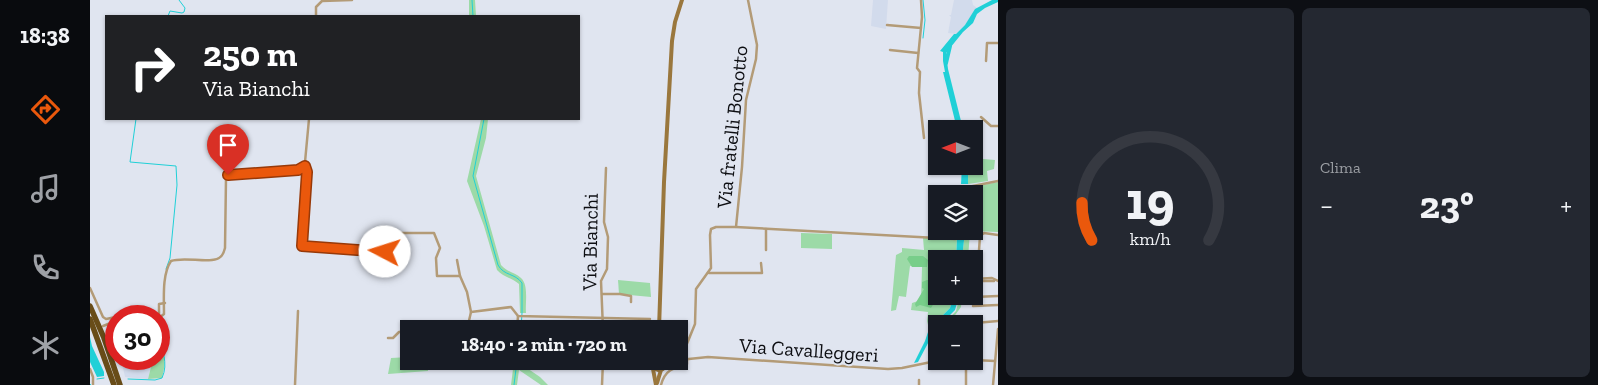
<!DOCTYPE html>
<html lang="it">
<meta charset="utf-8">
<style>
:root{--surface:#171b24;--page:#242831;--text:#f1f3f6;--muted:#9ea1a6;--line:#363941;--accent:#ea580c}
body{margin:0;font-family:"Zilla Slab",serif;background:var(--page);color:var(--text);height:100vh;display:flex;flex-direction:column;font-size:19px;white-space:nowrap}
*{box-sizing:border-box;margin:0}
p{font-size:16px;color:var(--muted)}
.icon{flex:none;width:28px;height:28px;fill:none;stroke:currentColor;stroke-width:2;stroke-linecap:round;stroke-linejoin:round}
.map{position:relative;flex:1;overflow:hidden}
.details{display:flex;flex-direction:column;gap:8px;padding:8px;background:#0d0f14;width:600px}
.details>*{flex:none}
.banner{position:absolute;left:15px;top:15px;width:475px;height:105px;border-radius:0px;box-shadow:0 1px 4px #0004;background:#202124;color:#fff;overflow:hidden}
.needle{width:32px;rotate:270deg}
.buttons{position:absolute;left:838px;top:120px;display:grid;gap:10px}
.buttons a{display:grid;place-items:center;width:55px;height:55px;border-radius:0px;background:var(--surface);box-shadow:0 1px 4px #0004;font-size:25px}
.speed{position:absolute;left:15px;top:305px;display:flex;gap:10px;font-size:25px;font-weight:700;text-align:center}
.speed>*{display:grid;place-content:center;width:65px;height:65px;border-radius:50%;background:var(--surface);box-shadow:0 1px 4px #0004;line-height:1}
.speed .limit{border:8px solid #d22;background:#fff;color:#111}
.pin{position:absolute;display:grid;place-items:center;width:42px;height:42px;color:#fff;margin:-51px -21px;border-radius:50% 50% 50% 0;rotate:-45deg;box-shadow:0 0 5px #0007}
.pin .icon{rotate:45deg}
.me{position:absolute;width:55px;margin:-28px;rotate:275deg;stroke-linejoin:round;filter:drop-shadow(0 0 4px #0008)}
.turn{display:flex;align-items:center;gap:18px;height:105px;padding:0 15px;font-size:22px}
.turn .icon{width:65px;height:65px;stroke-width:2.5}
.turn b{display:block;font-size:35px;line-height:42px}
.big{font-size:38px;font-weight:800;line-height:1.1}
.details .card{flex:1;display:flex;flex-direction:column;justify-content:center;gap:8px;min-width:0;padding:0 18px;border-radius:8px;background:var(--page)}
.details .dial{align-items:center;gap:0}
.dial svg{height:130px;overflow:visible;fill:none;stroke:var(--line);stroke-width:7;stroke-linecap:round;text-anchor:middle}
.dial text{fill:var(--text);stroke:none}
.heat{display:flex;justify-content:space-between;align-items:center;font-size:28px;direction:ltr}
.details .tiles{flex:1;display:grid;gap:8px;grid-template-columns:repeat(2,1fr)}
.trip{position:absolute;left:310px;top:320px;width:288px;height:50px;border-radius:0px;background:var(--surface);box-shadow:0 1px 4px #0004;font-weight:800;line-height:50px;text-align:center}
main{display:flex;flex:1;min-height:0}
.tabs{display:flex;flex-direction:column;width:90px;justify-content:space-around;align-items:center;background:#090b0e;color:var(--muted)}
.tabs .icon{width:35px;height:35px}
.tabs .on{color:var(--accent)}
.tabs b{font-size:22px;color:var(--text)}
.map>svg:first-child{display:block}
.built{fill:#d2dbec}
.green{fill:#9cdaa7}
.forest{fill:#78ce8a}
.water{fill:#20d0d7}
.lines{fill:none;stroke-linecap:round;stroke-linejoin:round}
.stream{stroke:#20d0d7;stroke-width:1}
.river{stroke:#20d0d7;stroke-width:4}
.street{stroke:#b39b77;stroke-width:2.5}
.secondary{stroke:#9a773d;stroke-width:4}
.highway{stroke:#684c18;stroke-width:5.5}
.route-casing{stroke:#983908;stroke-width:12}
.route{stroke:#ea580c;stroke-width:9}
.labels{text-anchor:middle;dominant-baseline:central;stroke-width:4;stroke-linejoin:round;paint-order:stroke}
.street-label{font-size:20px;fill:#0d0e12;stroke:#e0e5f0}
</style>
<main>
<nav class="tabs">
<b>18:38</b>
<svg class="icon on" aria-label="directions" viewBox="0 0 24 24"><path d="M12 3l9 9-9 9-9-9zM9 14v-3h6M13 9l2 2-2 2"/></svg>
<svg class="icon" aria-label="music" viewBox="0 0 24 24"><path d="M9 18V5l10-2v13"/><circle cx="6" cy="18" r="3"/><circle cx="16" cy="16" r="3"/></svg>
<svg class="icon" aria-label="phone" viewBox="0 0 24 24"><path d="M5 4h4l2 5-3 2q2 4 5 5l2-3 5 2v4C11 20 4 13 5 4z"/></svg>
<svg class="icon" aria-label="climate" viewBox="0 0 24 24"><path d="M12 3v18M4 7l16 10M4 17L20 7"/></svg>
</nav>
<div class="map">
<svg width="908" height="385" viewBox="0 0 908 385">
<rect width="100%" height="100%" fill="#e0e5f0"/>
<g class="built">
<polygon points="783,0 798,0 796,29 781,26"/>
<polygon points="864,0 882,0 883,5 887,8 875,25 866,34 858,33 861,17 859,15 861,15"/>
<polygon points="31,359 63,359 58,379 35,377"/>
</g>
<g class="green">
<polygon points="379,0 385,0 386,16 379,16"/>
<path d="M391,119H398L396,138L386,176L411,265C418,273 425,272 431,278C439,285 435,304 436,313H430L429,284C422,278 413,277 407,270L394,226L377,181Z"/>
<polygon points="889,138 893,159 905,160 904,169 897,171 898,181 878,184 878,166 884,166 884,139"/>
<polygon points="908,182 908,232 882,231 884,231 884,194 877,194 878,188"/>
<polygon points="875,231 880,231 878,259 872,259"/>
<polygon points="711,233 742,234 742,249 711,248"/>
<polygon points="833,238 867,239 866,259 846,259 846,296 864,296 860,308 839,329 837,321 838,312 821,310 822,303 831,300 832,267 820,266 816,297 809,296 806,310 801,311 806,255 812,252 812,248 834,250"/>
<polygon points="528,280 560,283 561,297 529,294"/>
<polygon points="870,296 872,296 871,307 860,322 865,324 854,324 866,311"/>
<path d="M71,351C77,359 74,369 72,378L58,379L63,359H69V352Z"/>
<polygon points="319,357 319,361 337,361 338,371 298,374 301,358"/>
<polygon points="424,361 431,361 431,364 450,377 458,385 451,385 429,370 427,385 421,385"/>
</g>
<g class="forest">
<polygon points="819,256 833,256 838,260 837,267 822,267 817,259"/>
<path d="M837,280H846C846,289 847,300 841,308L830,305L826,307L825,304L834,289L832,288V282Z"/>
</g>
<g class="water">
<polygon points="902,0 908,0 908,2 895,8 887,14 883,23 873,32 856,53 858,69 873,129 867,129 853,72 855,72 853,61 853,52 850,51 864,34 866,34 875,25 885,9"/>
<polygon points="872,166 878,166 878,184 871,184"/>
<polygon points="870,231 875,231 872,259 866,259 867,239"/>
<polygon points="864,296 869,296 865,310 851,324 846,324 846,328 828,362 824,363 835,341 839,329 860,308"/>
<polygon points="0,337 2,346 14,372 14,376 7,377 0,362"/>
</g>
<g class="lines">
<g class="stream">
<polyline points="382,0 383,16"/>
<polyline points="833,0 835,20 833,38"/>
<polyline points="78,16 80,11 92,13 94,12 95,8 89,0"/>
<polyline points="46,119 40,162 86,166 87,185 80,258 76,269"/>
<path d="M394,119L383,176L408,265C414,276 425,273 432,283V313L431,329"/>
<polyline points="7,379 14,378"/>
<path d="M38,379L65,380L72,378C79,363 71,350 71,334"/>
<polyline points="0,384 1,385"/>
<polyline points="424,385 427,361"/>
</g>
<polyline class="river" points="856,63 860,46"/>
<g class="street">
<polyline points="831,0 832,17 827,68 830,72 829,93 834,138"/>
<polyline points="226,16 226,7 232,1 262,0"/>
<polyline points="797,25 831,28"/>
<polyline points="800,50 828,53"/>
<polyline points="896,61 897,43 908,43"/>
<polyline points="891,117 901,126 908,126"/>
<polyline points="215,166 217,172 213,246 295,252 295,233 344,233 350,248 346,258 347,276 370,276 377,292 381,312 421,307 428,316 560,319"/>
<polyline points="869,194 870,187 878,187 908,181"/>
<polyline points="646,227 865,239 867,237 868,231"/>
<polyline points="676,229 676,250"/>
<polyline points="367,260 370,276"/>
<polyline points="619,273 672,273 671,263"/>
<polyline points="884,279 902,278 908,281"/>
<polyline points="887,279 890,236 894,233 908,235"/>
<polyline points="884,281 904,281"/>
<polyline points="0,288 13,317 16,319 26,317"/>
<polyline points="512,294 530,294 541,296 541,302"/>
<polyline points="884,297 908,296"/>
<polyline points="883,306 908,305"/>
<polyline points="30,316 44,316"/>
<polyline points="66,316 69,313 69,304 75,303"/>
<path d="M69,318L74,314C74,298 72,274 81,261C94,256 119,264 129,258C133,256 134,252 135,248L136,178C147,167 196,177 213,168L215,162L219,119"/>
<polyline points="874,324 908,321"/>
<polyline points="13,326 26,321"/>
<polyline points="370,329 378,325 381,312"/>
<polyline points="408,329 408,324 427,323"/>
<polyline points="427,329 428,316"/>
<polyline points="513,329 511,281 517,269 518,237 514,222 516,168"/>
<polyline points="298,338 303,338 309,332 319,331"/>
<polyline points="593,359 594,351 605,324 606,289 621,268 620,235 621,229 626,227 646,227 652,167 656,100 666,59 667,45 658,0"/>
<polyline points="589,360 618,357 798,369 812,368 846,361"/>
<polyline points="884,360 905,361"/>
<polyline points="844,362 846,354"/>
<polyline points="577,364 585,361"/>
<polyline points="0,369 3,377 3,385"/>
<polyline points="205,385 208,311"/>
<polyline points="512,385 513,361"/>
<path d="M571,385C575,370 583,368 597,364V359"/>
<polyline points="829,385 829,380"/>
<polyline points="876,385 876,361"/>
<polyline points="903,385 908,329"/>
</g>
<g class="secondary">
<polyline points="569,329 574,182 582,41 585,22 592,0"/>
<polyline points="558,361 561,367 568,370 573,369 578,361"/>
<polyline points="563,369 566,385"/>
<polyline points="567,383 571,370"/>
</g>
<g class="highway">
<polyline points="0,306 14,338 30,385"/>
<polyline points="0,319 24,385"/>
</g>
</g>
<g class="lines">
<defs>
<polyline id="route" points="138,175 208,170 215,166 217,172 212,246 295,252"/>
</defs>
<use href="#route" class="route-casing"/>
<use href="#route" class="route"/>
</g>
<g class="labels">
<g class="street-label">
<text transform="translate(642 127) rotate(-84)">Via fratelli Bonotto</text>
<text transform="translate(500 242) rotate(-89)">Via Bianchi</text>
<text transform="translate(719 350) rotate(4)">Via Cavalleggeri</text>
</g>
</g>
</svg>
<div class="buttons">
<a><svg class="needle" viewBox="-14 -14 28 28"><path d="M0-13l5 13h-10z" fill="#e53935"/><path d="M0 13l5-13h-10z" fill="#9ea1a6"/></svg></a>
<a><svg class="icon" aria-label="layers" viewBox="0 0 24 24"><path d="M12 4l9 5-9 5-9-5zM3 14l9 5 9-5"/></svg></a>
<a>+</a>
<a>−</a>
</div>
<div class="speed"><div class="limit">30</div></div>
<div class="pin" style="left:138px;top:175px;background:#d93025"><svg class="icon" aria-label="arrive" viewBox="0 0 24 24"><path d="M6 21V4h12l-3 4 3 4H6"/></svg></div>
<svg class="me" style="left:295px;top:252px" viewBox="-20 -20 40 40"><circle r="19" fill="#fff"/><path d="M0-13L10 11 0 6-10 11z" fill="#ea580c"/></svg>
<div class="trip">18:40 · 2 min · 720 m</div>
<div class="banner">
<div class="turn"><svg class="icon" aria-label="right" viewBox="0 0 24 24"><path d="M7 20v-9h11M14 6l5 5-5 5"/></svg><div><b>250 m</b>Via Bianchi</div></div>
</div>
</div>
<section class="details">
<div class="tiles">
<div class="card dial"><svg viewBox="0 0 100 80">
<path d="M14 69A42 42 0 1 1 86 69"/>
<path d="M14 69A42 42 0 0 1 8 46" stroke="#ea580c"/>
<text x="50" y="56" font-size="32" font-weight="700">19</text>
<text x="50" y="72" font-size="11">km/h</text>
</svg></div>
<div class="card"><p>Clima</p>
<div class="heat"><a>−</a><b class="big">23°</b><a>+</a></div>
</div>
</div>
</section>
</main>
